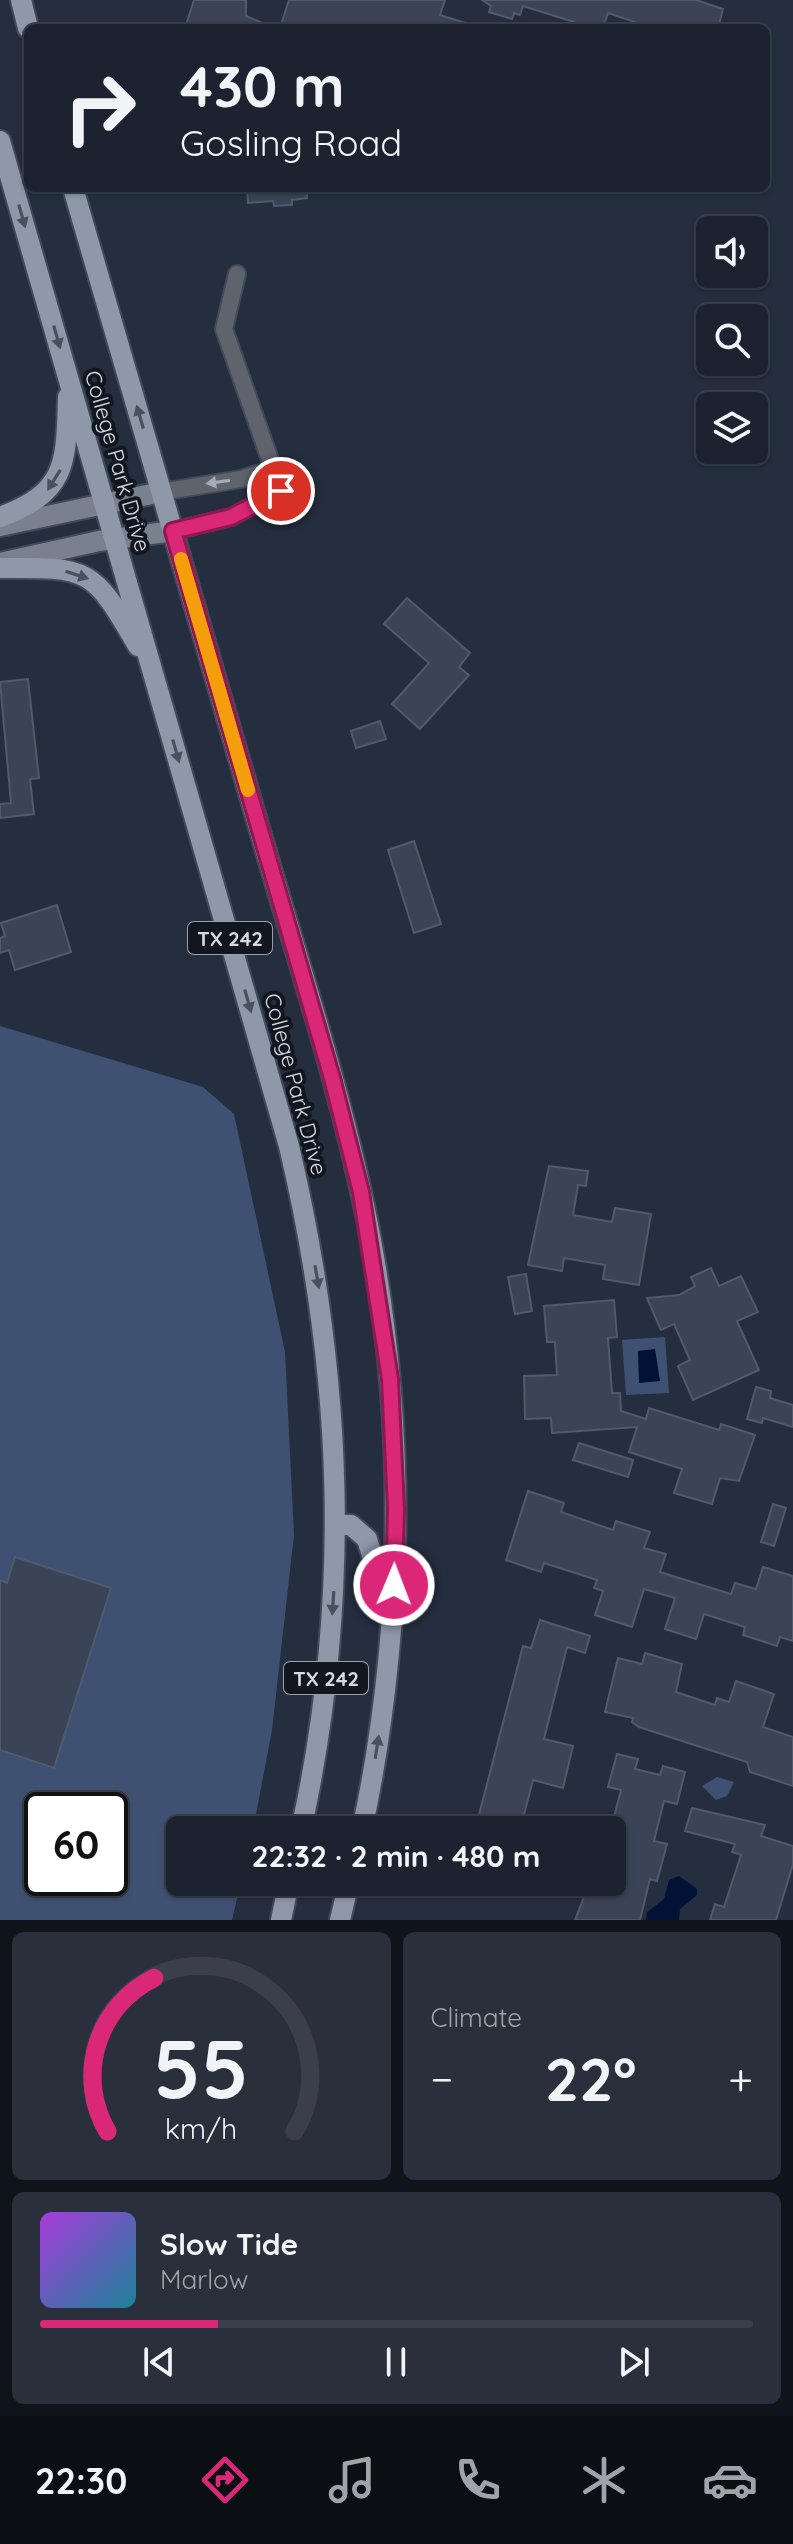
<!DOCTYPE html>
<meta charset="utf-8">
<style>
:root{--surface:#1c222f;--page:#292f3b;--text:#f1f3f6;--muted:#a0a4aa;--line:#3a3f4b;--accent:#db2777}
body{margin:0;font-family:Quicksand,sans-serif;background:var(--page);color:var(--text);height:100vh;display:flex;flex-direction:column;font-size:30px;white-space:nowrap}
*{box-sizing:border-box;margin:0}
p{font-size:26px;color:var(--muted)}
.icon{flex:none;width:44px;height:44px;fill:none;stroke:currentColor;stroke-width:2;stroke-linecap:round;stroke-linejoin:round}
.map{position:relative;height:1920px;overflow:hidden}
.side{display:flex;flex-direction:column;gap:12px;padding:12px;background:#0f131a;flex:1}
.side>*{flex:none}
.guide{position:absolute;left:24px;top:24px;width:746px;height:168px;border-radius:12px;box-shadow:0 2px 6px #0004,0 0 0 2px var(--line);background:#1c222f;color:var(--text);overflow:hidden}
.buttons{position:absolute;left:696px;top:216px;display:grid;gap:16px}
.buttons a{display:grid;place-items:center;width:72px;height:72px;border-radius:12px;background:var(--surface);box-shadow:0 2px 6px #0004,0 0 0 2px var(--line);font-size:40px}
.speed{position:absolute;left:24px;top:1792px;display:flex;gap:16px;font-size:40px;font-weight:700;text-align:center}
.speed>*{display:grid;place-content:center;width:104px;height:104px;border-radius:50%;background:var(--surface);box-shadow:0 2px 6px #0004,0 0 0 2px var(--line);line-height:1}
.speed .limit{border:4px solid #111;border-radius:12px;background:#fff;color:#111}
.pin{position:absolute;display:grid;place-items:center;width:68px;height:68px;color:#fff;margin:-34px;border:4px solid #fff;border-radius:50%;box-shadow:0 2px 8px #0007}
.me{position:absolute;width:88px;margin:-44px;rotate:1deg;stroke-linejoin:round;filter:drop-shadow(0 0 6px #0008)}
.turn{display:flex;align-items:center;gap:28px;height:168px;padding:0 24px;font-size:36px}
.turn .icon{width:104px;height:104px;stroke-width:2.5}
.turn b{display:block;font-size:56px;line-height:68px}
.big{font-size:60px;font-weight:700;line-height:1.1}
.side .widget{flex:1;display:flex;flex-direction:column;justify-content:center;gap:12px;min-width:0;padding:0 28px;border-radius:12px;background:var(--page)}
.side .dial{align-items:center;gap:0}
.dial svg{height:208px;overflow:visible;fill:none;stroke:var(--line);stroke-width:7;stroke-linecap:round;text-anchor:middle}
.dial text{fill:var(--text);stroke:none}
.song{display:flex;align-items:center;gap:24px}
.cover{width:96px;height:96px;border-radius:12px;background:linear-gradient(135deg,hsl(280 70% 55%),hsl(190 70% 35%))}
.played{height:8px;border-radius:4px;background:linear-gradient(90deg,var(--accent) 25%,var(--line) 25%)}
.keys{display:flex;justify-content:space-around;direction:ltr}
.heat{display:flex;justify-content:space-between;align-items:center;font-size:44px;direction:ltr}
.side .tiles{flex:1;display:grid;gap:12px;grid-template-columns:1fr 1fr}
.widget:last-child{grid-column:span 2}
.trip{position:absolute;left:166px;top:1816px;width:460px;height:80px;border-radius:12px;background:var(--surface);box-shadow:0 2px 6px #0004,0 0 0 2px var(--line);font-weight:700;line-height:80px;text-align:center}
.dock{display:flex;height:128px;justify-content:space-around;align-items:center;background:#0b0e13;color:var(--muted)}
.dock .icon{width:56px;height:56px}
.dock .current{color:var(--accent)}
.dock b{font-size:36px;color:var(--text)}
.map>svg:first-child{display:block}
.green{fill:#3e5173;fill-rule:evenodd}
.water{fill:#021236}
.building{fill:#3a4456;stroke:#4f5a6d;stroke-width:2}
.lines{fill:none;stroke-linecap:round;stroke-linejoin:round}
.street-casing{stroke:#414a5a;stroke-width:20}
.secondary-casing{stroke:#414a5a;stroke-width:24}
.primary-casing{stroke:#414a5a;stroke-width:24}
.street{stroke:#5e636c;stroke-width:16}
.secondary{stroke:#79818e;stroke-width:20}
.primary{stroke:#8e98a9;stroke-width:20}
.oneway{fill:#4a505d}
.oneway2{fill:#a5abb5}
.route-casing{stroke:#8e194d;stroke-width:20}
.route{stroke:#db2777;stroke-width:14}
.slow{stroke:#f59e0b;stroke-width:14}
.labels{text-anchor:middle;dominant-baseline:central;stroke-width:8;stroke-linejoin:round;paint-order:stroke}
.shield{fill:#12161e;stroke:#9aa0aa;stroke-width:2}
.shield-label{font-size:20px;font-weight:bold;fill:#d5dbe6}
.street-label{font-size:22px;fill:#d5dbe6;stroke:#12161e}
</style>
<div class="map">
<svg width="793" height="1920" viewBox="0 0 793 1920">
<rect width="100%" height="100%" fill="#252e3f"/>
<g class="green">
<path d="M0,1026L203,1087L234,1114L285,1352L294,1535L272,1730L253,1830H180V1882H241L232,1920H0ZM42,1810H110V1878H42Z"/>
<polygon points="665,1337 669,1393 626,1395 622,1340"/>
<polygon points="717,1777 734,1782 727,1796 716,1800 702,1786"/>
</g>
<g class="water">
<polygon points="655,1349 660,1381 639,1383 638,1351"/>
<polygon points="679,1876 697,1889 697,1895 680,1909 679,1920 646,1920 647,1912 664,1899 669,1880"/>
</g>
<g class="building">
<polygon points="194,0 246,0 246,16 274,28 185,28"/>
<polygon points="289,0 445,0 440,15 472,25 472,28 280,28"/>
<polygon points="482,0 696,0 723,9 718,28 634,28 635,22 608,13 603,28 572,28 574,22 523,6 520,15 514,13 512,19 489,12 491,6"/>
<polygon points="247,188 307,188 307,198 292,200 292,205 274,206 273,201 248,203"/>
<polygon points="407,598 470,653 459,667 469,675 420,729 392,704 429,663 384,624"/>
<polygon points="28,679 39,778 30,779 34,814 0,818 0,804 11,803 0,682"/>
<polygon points="380,721 386,739 356,748 351,731"/>
<polygon points="414,841 441,924 414,933 388,850"/>
<polygon points="57,905 71,952 15,970 9,950 0,953 0,938 5,936 1,923"/>
<polygon points="549,1166 588,1171 586,1186 578,1185 573,1215 612,1222 615,1208 651,1214 639,1285 603,1279 605,1265 564,1258 562,1271 528,1265"/>
<polygon points="711,1268 719,1286 741,1276 758,1312 737,1321 759,1370 693,1400 678,1366 690,1360 674,1324 661,1330 647,1298 679,1295 695,1286 691,1277"/>
<polygon points="526,1274 532,1311 515,1314 508,1277"/>
<polygon points="614,1300 617,1337 608,1338 612,1393 620,1393 621,1411 646,1419 649,1408 719,1430 721,1424 755,1435 739,1481 720,1478 712,1504 674,1493 682,1469 629,1452 637,1427 552,1433 551,1418 525,1419 524,1376 557,1375 555,1342 547,1342 544,1306"/>
<polygon points="756,1387 771,1391 770,1398 793,1405 793,1427 763,1418 762,1423 747,1419"/>
<polygon points="579,1443 633,1460 628,1477 573,1460"/>
<polygon points="528,1491 564,1503 561,1512 613,1530 616,1521 650,1532 644,1548 666,1554 660,1572 731,1594 735,1583 756,1589 763,1567 793,1576 793,1641 780,1637 777,1646 743,1635 745,1627 704,1614 696,1639 665,1629 675,1598 644,1589 632,1627 595,1615 603,1591 594,1588 597,1580 544,1563 541,1572 506,1560"/>
<polygon points="773,1504 786,1508 774,1546 761,1542"/>
<polygon points="15,1557 111,1588 54,1768 0,1750 0,1580 7,1583"/>
<polygon points="540,1620 590,1636 585,1653 567,1647 544,1739 573,1746 563,1788 533,1780 520,1830 475,1830 523,1646 531,1648"/>
<polygon points="645,1653 682,1664 676,1692 715,1705 717,1698 729,1702 736,1681 774,1694 763,1727 793,1737 793,1786 750,1772 747,1762 639,1727 632,1722 633,1718 605,1712 618,1658 642,1664"/>
<polygon points="617,1754 638,1759 635,1769 660,1775 663,1766 685,1772 677,1804 664,1801 654,1841 667,1844 657,1881 650,1879 640,1920 575,1920 590,1882 612,1882 612,1825 621,1790 608,1787"/>
<polygon points="692,1808 765,1825 761,1836 793,1846 793,1864 776,1920 710,1920 715,1904 724,1907 741,1855 732,1852 735,1844 685,1831"/>
</g>
<g class="lines">
<defs>
<g id="street">
<polyline points="161,492 241,479 273,469"/>
<polyline points="173,531 231,517 281,491 224,329 237,274"/>
</g>
<g id="secondary">
<polyline points="0,526 161,492"/>
<polyline points="0,563 99,541 173,531"/>
</g>
<g id="primary">
<polyline points="21,0 28,28"/>
<path d="M0,141L289,1146C343,1375 352,1599 301,1830"/>
<path d="M73,188C133,394 193,601 253,807C294,950 343,1093 371,1240C407,1435 403,1637 362,1830"/>
<path d="M0,517C68,492 66,462 68,397"/>
<path d="M0,568C90,567 93,568 138,646"/>
<polyline points="337,1525 351,1525 367,1539 386,1603"/>
<polyline points="281,1920 289,1882"/>
<polyline points="340,1920 349,1882"/>
</g>
</defs>
<use href="#street" class="street-casing"/>
<use href="#secondary" class="secondary-casing"/>
<use href="#primary" class="primary-casing"/>
<use href="#street" class="street"/>
<use href="#secondary" class="secondary"/>
<use href="#primary" class="primary"/>
</g>
<defs><path id="oneway-solid" d="M-6-.8H1V-3.2L6.5 0L1 3.2V.8H-6Z" transform="scale(2)"/></defs>
<g class="oneway">
<use href="#oneway-solid" transform="translate(22 216) rotate(74)"/>
<use href="#oneway-solid" transform="translate(57 337) rotate(74)"/>
<use href="#oneway-solid" transform="translate(140 417) rotate(-106)"/>
<use href="#oneway-solid" transform="translate(54 480) rotate(122)"/>
<use href="#oneway-solid" transform="translate(77 575) rotate(18)"/>
<use href="#oneway-solid" transform="translate(176 751) rotate(74)"/>
<use href="#oneway-solid" transform="translate(248 1001) rotate(74)"/>
<use href="#oneway-solid" transform="translate(317 1277) rotate(80)"/>
<use href="#oneway-solid" transform="translate(333 1603) rotate(94)"/>
<use href="#oneway-solid" transform="translate(377 1747) rotate(-81)"/>
</g>
<use class="oneway2" href="#oneway-solid" transform="translate(218 482) rotate(172)"/>
<g class="lines">
<defs>
<polyline id="route" points="281,491 231,517 173,531 332,1078 361,1192 390,1379 396,1509 394,1585"/>
</defs>
<use href="#route" class="route-casing"/>
<use href="#route" class="route"/>
<polyline class="slow" points="181,559 248,790"/>
</g>
<g class="labels">
<g class="shield">
<rect x="188" y="922" width="84" height="32" rx="6"/>
<rect x="284" y="1662" width="84" height="32" rx="6"/>
</g>
<g class="shield-label">
<text x="230" y="938">TX 242</text>
<text x="326" y="1678">TX 242</text>
</g>
<g class="street-label">
<text transform="translate(118 461) rotate(74)">College Park Drive</text>
<text transform="translate(296 1084) rotate(75)">College Park Drive</text>
</g>
</g>
</svg>
<div class="buttons">
<a><svg class="icon" aria-label="sound" viewBox="0 0 24 24"><path d="M4 9h4l5-4v14l-5-4H4zM17 9q2 3 0 6"/></svg></a>
<a><svg class="icon" aria-label="search" viewBox="0 0 24 24"><circle cx="10" cy="10" r="6"/><path d="M15 15l6 6"/></svg></a>
<a><svg class="icon" aria-label="layers" viewBox="0 0 24 24"><path d="M12 4l9 5-9 5-9-5zM3 14l9 5 9-5"/></svg></a>
</div>
<div class="speed"><div class="limit">60</div></div>
<div class="pin" style="left:281px;top:491px;background:#d93025"><svg class="icon" aria-label="arrive" viewBox="0 0 24 24"><path d="M6 21V4h12l-3 4 3 4H6"/></svg></div>
<svg class="me" style="left:394px;top:1585px" viewBox="-20 -20 40 40"><circle r="17" fill="#db2777" stroke="#fff" stroke-width="3"/><path d="M0-11L8 9 0 5-8 9z" fill="#fff"/></svg>
<div class="trip">22:32 · 2 min · 480 m</div>
<div class="guide">
<div class="turn"><svg class="icon" aria-label="right" viewBox="0 0 24 24"><path d="M7 20v-9h11M14 6l5 5-5 5"/></svg><div><b>430 m</b>Gosling Road</div></div>
</div>
</div>
<section class="side">
<div class="tiles">
<div class="widget dial"><svg viewBox="0 0 100 80">
<path d="M14 69A42 42 0 1 1 86 69"/>
<path d="M14 69A42 42 0 0 1 32 10" stroke="#db2777"/>
<text x="50" y="56" font-size="32" font-weight="700">55</text>
<text x="50" y="72" font-size="11">km/h</text>
</svg></div>
<div class="widget"><p>Climate</p>
<div class="heat"><a>−</a><b class="big">22°</b><a>+</a></div>
</div>
<div class="widget">
<div class="song"><i class="cover"></i><div><b>Slow Tide</b><p>Marlow</p></div></div>
<div class="played"></div>
<div class="keys"><svg class="icon" aria-label="previous" viewBox="0 0 24 24"><path d="M18 5L8 12l10 7zM5 5v14"/></svg><svg class="icon" aria-label="pause" viewBox="0 0 24 24"><path d="M8 5v14M16 5v14"/></svg><svg class="icon" aria-label="next" viewBox="0 0 24 24"><path d="M6 5l10 7-10 7zM19 5v14"/></svg></div>
</div>
</div>
</section>
<nav class="dock">
<b>22:30</b>
<svg class="icon current" aria-label="directions" viewBox="0 0 24 24"><path d="M12 3l9 9-9 9-9-9zM9 14v-3h6M13 9l2 2-2 2"/></svg>
<svg class="icon" aria-label="music" viewBox="0 0 24 24"><path d="M9 18V5l10-2v13"/><circle cx="6" cy="18" r="3"/><circle cx="16" cy="16" r="3"/></svg>
<svg class="icon" aria-label="phone" viewBox="0 0 24 24"><path d="M5 4h4l2 5-3 2q2 4 5 5l2-3 5 2v4C11 20 4 13 5 4z"/></svg>
<svg class="icon" aria-label="climate" viewBox="0 0 24 24"><path d="M12 3v18M4 7l16 10M4 17L20 7"/></svg>
<svg class="icon" aria-label="car" viewBox="0 0 24 24"><path d="M5 17H2v-5l4-1 3-4h7l3 4 3 1v5h-3M9 17h6M6 11h13"/><circle cx="7" cy="17" r="2"/><circle cx="17" cy="17" r="2"/></svg>
</nav>
